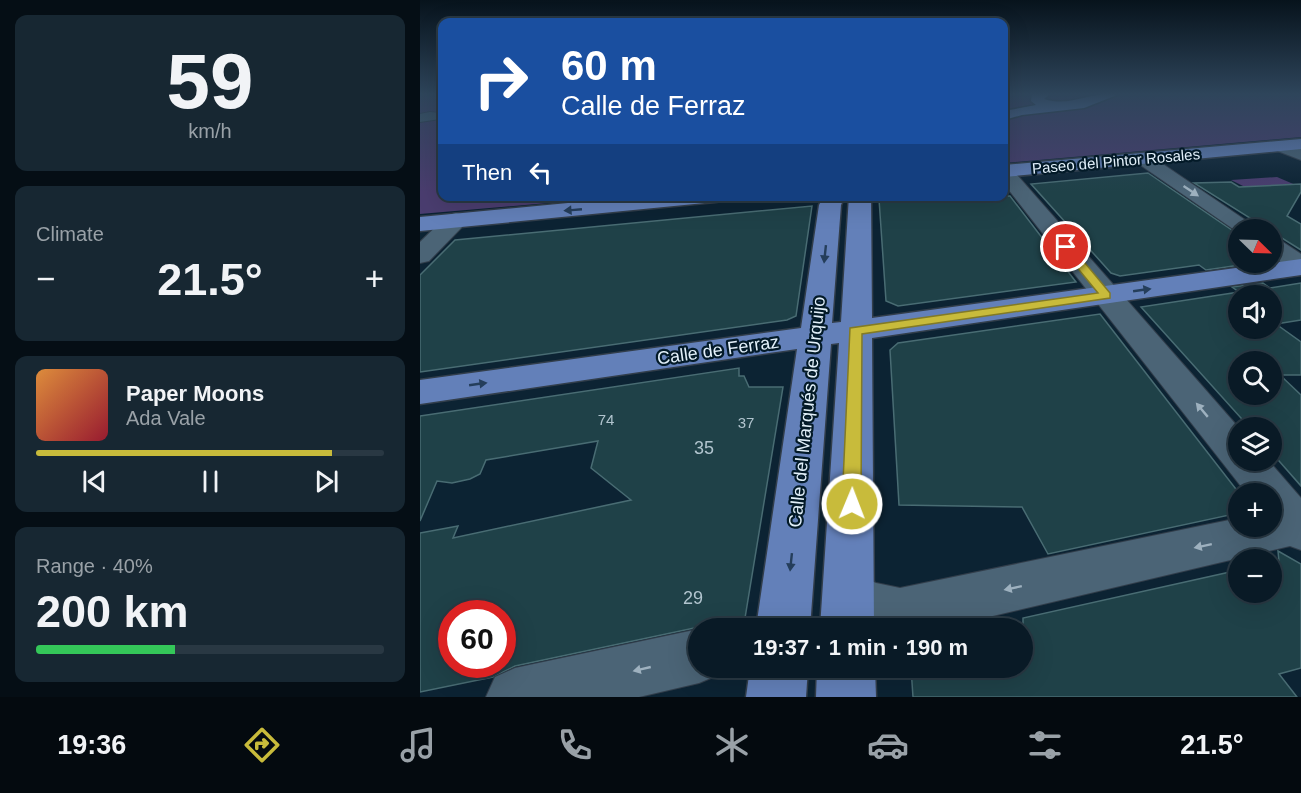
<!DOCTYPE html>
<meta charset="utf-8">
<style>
:root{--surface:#091a26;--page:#172732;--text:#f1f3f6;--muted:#99a1a7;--line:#293843;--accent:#c8bb3b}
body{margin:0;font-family:Arial,sans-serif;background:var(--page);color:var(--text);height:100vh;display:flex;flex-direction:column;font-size:22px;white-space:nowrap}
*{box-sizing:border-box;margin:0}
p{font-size:20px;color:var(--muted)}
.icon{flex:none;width:33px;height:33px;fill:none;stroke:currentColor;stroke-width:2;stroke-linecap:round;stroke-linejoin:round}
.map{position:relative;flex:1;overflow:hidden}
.details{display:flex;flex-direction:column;gap:15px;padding:15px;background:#050e15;width:420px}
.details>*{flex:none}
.hud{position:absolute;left:18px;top:18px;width:570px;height:183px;border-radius:12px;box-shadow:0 6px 24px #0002,0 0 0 2px var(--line);background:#1a4fa0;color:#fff;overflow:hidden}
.needle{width:39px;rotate:113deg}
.tools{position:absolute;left:808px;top:219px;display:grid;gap:12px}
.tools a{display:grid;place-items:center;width:54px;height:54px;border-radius:50%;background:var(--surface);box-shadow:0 6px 24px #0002,0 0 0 2px var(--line);font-size:30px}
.speed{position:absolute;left:18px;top:600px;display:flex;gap:12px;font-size:30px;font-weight:700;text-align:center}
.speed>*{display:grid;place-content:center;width:78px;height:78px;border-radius:50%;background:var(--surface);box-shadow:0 6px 24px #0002,0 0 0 2px var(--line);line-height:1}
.speed .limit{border:9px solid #d22;background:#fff;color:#111}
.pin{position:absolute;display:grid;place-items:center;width:51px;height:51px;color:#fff;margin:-26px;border:3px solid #fff;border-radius:50%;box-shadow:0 2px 6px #0007}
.me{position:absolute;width:66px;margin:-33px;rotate:1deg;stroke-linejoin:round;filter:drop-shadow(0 0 4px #0008)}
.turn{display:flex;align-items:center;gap:21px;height:126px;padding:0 24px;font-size:27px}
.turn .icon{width:78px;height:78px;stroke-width:2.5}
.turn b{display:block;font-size:42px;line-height:51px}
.then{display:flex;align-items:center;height:57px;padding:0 24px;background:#0003;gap:12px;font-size:22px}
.big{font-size:45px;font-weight:800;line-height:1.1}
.details .widget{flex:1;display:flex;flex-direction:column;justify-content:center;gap:9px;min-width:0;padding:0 21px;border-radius:12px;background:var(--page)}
.details .dial{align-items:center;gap:0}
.dial b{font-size:78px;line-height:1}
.song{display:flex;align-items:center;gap:18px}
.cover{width:72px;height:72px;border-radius:9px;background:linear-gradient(135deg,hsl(30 70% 55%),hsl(350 70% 35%))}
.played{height:6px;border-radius:3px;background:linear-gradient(90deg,var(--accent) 85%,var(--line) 85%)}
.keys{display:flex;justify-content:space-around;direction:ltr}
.heat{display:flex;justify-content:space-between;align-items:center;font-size:33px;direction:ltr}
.charge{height:9px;border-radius:4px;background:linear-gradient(90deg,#34c759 40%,var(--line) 0)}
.trip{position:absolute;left:268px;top:618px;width:345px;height:60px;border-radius:30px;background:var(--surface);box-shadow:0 6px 24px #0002,0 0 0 2px var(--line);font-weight:800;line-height:60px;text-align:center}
.dock{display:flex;height:96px;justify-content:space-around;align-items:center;background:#040a0f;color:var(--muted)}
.dock .icon{width:42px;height:42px}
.dock .current{color:var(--accent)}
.dock b{font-size:27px;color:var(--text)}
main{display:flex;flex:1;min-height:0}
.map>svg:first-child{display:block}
.green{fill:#4a3d6f}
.building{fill:#1f4148;stroke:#496c73;stroke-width:1.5;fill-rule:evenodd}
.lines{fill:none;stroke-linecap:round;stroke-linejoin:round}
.minor-casing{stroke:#323e4b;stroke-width:2}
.major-casing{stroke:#323e4b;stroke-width:3}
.minor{fill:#4b6476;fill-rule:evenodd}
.major{fill:#6380b9;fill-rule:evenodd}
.oneway{fill:#9eb1bf}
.oneway2{fill:#253e5b}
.route{fill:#c8bb3b;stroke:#827a26;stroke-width:1.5}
.labels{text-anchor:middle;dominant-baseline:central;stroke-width:4.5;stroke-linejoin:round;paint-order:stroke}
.far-street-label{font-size:15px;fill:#e2f0fa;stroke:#031a28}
.number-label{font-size:15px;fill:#b1c4ce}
.street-label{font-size:18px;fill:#e2f0fa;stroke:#031a28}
.near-number-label{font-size:18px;fill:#b1c4ce}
</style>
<main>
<section class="details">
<div class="widget dial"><b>59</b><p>km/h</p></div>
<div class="widget"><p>Climate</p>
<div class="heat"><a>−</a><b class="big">21.5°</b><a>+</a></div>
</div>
<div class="widget">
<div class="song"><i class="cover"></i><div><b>Paper Moons</b><p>Ada Vale</p></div></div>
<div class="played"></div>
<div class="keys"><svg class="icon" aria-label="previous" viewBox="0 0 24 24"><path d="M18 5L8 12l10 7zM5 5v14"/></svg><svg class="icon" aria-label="pause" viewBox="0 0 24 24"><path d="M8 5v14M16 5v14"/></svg><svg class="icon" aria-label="next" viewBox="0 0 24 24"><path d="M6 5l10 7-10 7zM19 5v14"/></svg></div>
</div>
<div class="widget"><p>Range · 40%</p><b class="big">200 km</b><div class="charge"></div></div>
</section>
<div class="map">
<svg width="881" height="697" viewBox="0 0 881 697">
<rect width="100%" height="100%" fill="#0c2333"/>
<g class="green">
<polygon points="0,94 22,94 22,196 197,197 0,214"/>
<polygon points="584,94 881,94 881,137 584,163"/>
<polygon points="857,177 878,186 831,190 811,180"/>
</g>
<g class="building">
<polygon points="728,173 819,235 820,265 786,270 779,265 700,276 691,273 611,184"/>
<polygon points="811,182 819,187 881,184 881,192 867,216 881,224 881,250 774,183"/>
<polygon points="486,196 590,196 656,282 478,306 466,301 459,199"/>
<polygon points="392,206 376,316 367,320 0,372 0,275 35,240"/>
<path d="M843,283L850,288L881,283V320L856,324L881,342V375H860L881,395V486L852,453V428H830L721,307L819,292L812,287ZM819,296H852V328H819ZM819,362H852V394H819Z"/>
<polygon points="680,314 819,493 819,513 628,554 602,507 479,505 470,350 478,343"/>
<path d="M319,368V376H324L329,387H363L324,624L302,628L279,627L95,666L73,677L0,692V533L38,526L33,538L211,500L171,468L178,441L66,460L60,474L50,479L32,483L17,481L0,521V416ZM32,614H82V664H32Z"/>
<polygon points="858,551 881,564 881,668 859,674 877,697 493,697 491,668 603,668 603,618 819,570 819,592 852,592 852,564 859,562"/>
</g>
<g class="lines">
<defs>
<g id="minor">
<polygon points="10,112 20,113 22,116 20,119 0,122 0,114"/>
<polygon points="861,141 881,149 881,160 855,150 853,146 855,142"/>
<polygon points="722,153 728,154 840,230 819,230 819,233 716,162 713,158"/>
<polygon points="584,166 591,168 819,428 819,460 848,460 881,498 881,550 870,546 522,628 443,628 410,611 403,594 410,577 428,570 456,583 480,588 819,518 819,526 852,526 852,494 827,494 584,184"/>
<polygon points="36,213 44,215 47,220 44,225 9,261 0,263 0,242 28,215"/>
<polygon points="852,238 860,240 881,254 881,273 872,270 852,256"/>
<polygon points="279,629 279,668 301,668 298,675 279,683 219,697 66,697 75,677 95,668"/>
</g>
<g id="major">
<path d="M612,94H630L624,99C652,108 672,90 697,95L664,108L602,115L584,120V111L616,105L611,101Z"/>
<polygon points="881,139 881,149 584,177 584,165"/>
<polygon points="221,196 305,196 303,201 295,202 0,231 0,217"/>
<polygon points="404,196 425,196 421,205 412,323 421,322 429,196 451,196 452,318 881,259 881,275 452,338 454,628 400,628 419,343 411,344 390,628 336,628 377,349 0,404 0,380 381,328 399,205"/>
<polygon points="330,668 388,668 386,697 326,697"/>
<polygon points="397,668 455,668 456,697 396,697"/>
</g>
</defs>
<use href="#minor" class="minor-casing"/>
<use href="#major" class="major-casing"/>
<use href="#minor" class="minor"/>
<use href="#major" class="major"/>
</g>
<defs><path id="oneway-solid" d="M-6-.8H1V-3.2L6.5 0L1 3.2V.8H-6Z" transform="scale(1.5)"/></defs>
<g class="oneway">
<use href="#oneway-solid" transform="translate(771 191) rotate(34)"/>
<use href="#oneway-solid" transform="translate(782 410) rotate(-130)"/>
<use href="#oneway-solid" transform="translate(783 546) rotate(168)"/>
<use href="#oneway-solid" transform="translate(593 588) rotate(168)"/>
<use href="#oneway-solid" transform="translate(222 669) rotate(167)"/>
</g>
<g class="oneway2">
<use href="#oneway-solid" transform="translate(153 210) rotate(175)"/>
<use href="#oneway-solid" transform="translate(405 254) rotate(96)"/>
<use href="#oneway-solid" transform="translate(722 290) rotate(-8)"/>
<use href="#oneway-solid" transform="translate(58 384) rotate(-8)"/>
<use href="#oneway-solid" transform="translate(371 562) rotate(96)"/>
</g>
<linearGradient id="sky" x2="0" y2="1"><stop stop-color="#07131c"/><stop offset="0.49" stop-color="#2e455b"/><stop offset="1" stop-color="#2e455b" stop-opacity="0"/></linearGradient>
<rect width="881" height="192" fill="url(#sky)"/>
<polygon class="route" points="642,245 650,245 690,293 690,298 442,334 441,504 438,510 432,512 425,510 422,504 430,328 678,293 642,249"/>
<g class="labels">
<g class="far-street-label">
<text transform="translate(696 161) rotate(-5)">Paseo del Pintor Rosales</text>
</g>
<g class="number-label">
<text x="186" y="419">74</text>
<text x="326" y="422">37</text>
</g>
<g class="street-label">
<text transform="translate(298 350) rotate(-8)">Calle de Ferraz</text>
<text transform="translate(387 412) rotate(-84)">Calle del Marqués de Urquijo</text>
</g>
<g class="near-number-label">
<text x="284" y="448">35</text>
<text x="273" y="598">29</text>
</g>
</g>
</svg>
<div class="tools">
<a><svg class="needle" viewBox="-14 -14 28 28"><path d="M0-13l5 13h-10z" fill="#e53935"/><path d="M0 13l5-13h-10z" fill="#99a1a7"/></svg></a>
<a><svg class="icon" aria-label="sound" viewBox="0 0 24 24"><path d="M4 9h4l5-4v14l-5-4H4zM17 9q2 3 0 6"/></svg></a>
<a><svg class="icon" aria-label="search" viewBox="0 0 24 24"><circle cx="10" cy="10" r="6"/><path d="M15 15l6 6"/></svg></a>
<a><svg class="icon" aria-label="layers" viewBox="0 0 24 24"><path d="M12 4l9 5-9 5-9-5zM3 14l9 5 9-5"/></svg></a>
<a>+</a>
<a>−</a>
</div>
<div class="speed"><div class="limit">60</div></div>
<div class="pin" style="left:646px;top:247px;background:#d93025"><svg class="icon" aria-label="arrive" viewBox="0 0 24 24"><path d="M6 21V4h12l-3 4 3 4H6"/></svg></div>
<svg class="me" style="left:432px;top:504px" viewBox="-20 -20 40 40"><circle r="17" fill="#c8bb3b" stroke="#fff" stroke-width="3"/><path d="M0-11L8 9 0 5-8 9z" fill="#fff"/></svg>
<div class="trip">19:37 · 1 min · 190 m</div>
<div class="hud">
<div class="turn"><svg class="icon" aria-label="right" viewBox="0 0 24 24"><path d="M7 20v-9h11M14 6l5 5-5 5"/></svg><div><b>60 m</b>Calle de Ferraz</div></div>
<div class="then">Then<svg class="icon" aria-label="left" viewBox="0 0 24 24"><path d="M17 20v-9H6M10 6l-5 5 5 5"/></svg></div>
</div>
</div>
</main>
<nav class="dock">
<b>19:36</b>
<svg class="icon current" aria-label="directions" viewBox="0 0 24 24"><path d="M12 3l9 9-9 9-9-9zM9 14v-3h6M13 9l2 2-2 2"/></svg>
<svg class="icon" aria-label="music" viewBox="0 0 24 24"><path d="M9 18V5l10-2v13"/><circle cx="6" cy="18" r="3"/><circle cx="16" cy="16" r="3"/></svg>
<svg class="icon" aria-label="phone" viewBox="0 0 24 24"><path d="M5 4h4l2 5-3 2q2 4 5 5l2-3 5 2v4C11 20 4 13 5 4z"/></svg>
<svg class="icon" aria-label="climate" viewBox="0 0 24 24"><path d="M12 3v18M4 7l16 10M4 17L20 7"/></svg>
<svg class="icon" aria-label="car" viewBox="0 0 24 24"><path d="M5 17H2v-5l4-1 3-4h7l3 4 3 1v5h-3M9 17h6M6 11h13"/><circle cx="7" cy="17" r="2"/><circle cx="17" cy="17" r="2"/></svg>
<svg class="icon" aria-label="filters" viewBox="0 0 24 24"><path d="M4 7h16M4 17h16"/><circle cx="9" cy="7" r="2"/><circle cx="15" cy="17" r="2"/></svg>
<b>21.5°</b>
</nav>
